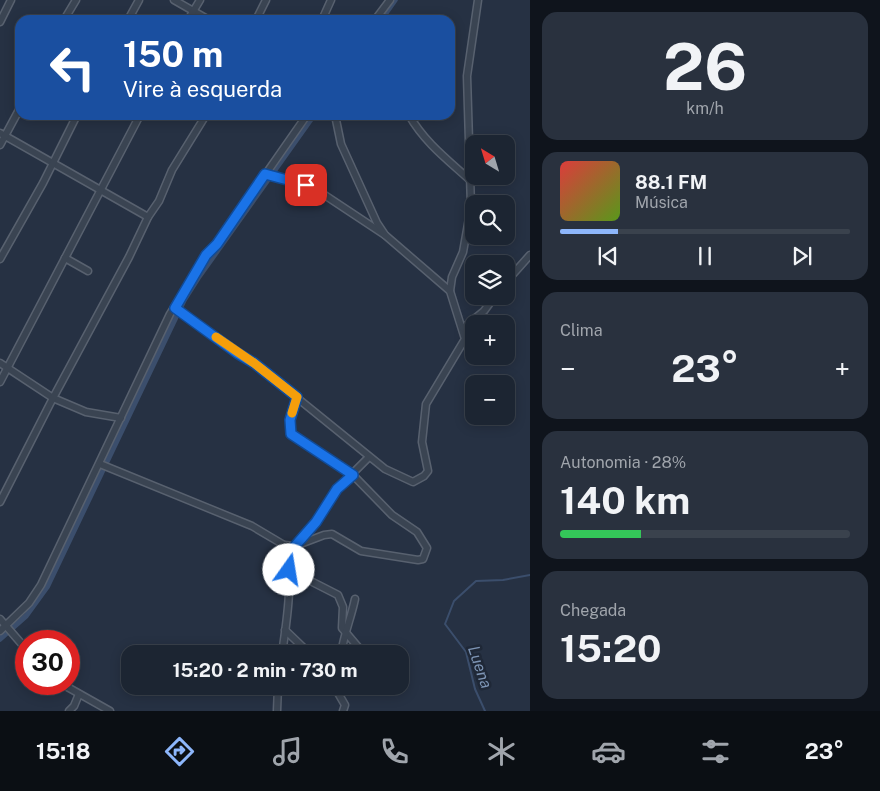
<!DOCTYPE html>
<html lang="pt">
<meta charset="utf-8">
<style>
:root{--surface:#1c2532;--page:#29313e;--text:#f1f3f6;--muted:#a0a5ac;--line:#3a424d;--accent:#8db6fb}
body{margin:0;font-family:"Public Sans",sans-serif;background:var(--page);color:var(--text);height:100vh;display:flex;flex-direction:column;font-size:19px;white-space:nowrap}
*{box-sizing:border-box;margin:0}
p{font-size:16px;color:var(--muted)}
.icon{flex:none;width:28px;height:28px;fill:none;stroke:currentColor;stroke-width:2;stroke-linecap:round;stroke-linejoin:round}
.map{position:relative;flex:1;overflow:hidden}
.panel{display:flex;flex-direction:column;gap:12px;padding:12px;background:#0f141c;width:350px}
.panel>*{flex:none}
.guide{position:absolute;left:15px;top:15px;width:440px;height:105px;border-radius:15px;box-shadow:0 2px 12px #0003,0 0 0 1px var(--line);background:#1a4fa0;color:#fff;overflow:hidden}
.needle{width:32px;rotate:322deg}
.controls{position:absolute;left:465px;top:135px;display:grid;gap:10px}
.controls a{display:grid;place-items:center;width:50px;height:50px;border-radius:10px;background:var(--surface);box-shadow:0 2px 12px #0003,0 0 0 1px var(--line);font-size:25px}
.speed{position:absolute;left:15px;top:630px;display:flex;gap:10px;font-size:25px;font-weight:700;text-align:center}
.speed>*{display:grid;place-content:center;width:65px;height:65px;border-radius:50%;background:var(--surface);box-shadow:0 2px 12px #0003,0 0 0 1px var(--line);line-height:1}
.speed .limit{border:8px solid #d22;background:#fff;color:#111}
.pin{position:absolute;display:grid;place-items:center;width:42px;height:42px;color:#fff;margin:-21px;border-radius:10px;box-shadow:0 2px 8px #0006}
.me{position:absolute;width:55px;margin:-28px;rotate:13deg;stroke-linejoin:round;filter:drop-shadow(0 0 4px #0008)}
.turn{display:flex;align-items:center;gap:18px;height:105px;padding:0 25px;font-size:22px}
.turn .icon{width:65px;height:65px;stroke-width:2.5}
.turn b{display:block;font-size:35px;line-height:42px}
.big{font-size:38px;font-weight:700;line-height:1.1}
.panel .widget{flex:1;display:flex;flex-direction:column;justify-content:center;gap:8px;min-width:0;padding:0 18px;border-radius:15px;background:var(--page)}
.panel .dial{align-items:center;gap:0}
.dial b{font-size:65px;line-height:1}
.song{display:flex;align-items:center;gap:15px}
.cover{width:60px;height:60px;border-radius:8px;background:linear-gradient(135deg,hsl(0 70% 55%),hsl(90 70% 35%))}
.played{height:5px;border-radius:2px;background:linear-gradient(90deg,var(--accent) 20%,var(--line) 20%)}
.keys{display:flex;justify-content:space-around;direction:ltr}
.heat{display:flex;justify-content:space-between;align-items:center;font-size:28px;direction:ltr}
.charge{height:8px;border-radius:4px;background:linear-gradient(90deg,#34c759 28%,var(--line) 0)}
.trip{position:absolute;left:121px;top:645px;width:288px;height:50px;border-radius:15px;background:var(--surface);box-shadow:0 2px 12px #0003,0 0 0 1px var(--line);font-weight:700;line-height:50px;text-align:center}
.tabs{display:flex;height:80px;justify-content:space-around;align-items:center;background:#0b0f14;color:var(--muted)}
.tabs .icon{width:35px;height:35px}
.tabs .current{color:var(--accent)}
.tabs b{font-size:22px;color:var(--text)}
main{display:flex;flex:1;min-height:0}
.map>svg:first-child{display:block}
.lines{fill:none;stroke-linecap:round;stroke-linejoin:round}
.stream{stroke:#3b4e6c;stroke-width:2}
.canal{stroke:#3b4e6c;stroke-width:5.5}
.minor-casing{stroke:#58616f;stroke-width:9}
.minor{stroke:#3a4452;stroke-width:6}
.route-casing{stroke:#114b97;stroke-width:12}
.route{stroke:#1a73e8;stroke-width:9}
.slow{stroke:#f59e0b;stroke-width:9}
.labels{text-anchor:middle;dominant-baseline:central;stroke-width:5;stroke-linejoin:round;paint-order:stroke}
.water-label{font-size:16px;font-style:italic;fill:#7d94b4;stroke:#1f2837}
</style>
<main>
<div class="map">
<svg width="530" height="711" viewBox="0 0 530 711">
<rect width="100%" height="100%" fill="#263143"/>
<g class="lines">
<polyline class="stream" points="485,711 475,689 466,652 445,624 454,601 476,581 503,580 530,575"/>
<g class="canal">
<polyline points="381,20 395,0"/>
<polyline points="0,639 26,616 47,587 184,300 198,278 314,115"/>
</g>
<defs>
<g id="minor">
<polyline points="174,0 209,20"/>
<polyline points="64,20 76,0"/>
<polyline points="128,20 139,0"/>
<polyline points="188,20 200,0"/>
<polyline points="256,20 266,0"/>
<polyline points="322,20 331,0"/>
<polyline points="375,20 390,0"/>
<polyline points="0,22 11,0"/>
<path d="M409,115C425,143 448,160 471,181"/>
<polyline points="0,133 148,217"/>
<polyline points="0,145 20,108"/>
<polyline points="265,174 314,188 385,235"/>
<polyline points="65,258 88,271"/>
<polyline points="0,259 43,183 77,115"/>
<polyline points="506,282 530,255"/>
<polyline points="450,291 452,277 463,252 471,207 467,76 478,0"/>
<polyline points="175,308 254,363 385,469 413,482 424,476 428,471 422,442 426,404 465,339 450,291 385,235 377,223 341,144 335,115"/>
<polyline points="463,328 484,311 495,296"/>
<polyline points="0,363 53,398 86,412 121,418"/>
<polyline points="0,382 140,115"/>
<path d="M100,464L252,526L284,545C294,580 287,618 282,654"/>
<polyline points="0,502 53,398 129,257 148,217 159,201 172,170 206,115"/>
<polyline points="284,545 295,546 324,535 332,534 361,551 418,560 423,559 427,548 417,532 392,515 353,475 291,435 290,420 297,397"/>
<polyline points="288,559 295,546 316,521 337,489 368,458"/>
<polyline points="289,570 338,595 343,607 342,628 364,654"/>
<polyline points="0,619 26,649"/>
<polyline points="285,630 310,654"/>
<polyline points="0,631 29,603 41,585 170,314 206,255 217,244 307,115"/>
<path d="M341,654C344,634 351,618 355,599"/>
<polyline points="62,684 110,711"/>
<polyline points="334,686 345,705 343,711"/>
<polyline points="69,711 74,706 79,694"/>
<polyline points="277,711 278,686"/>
</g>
</defs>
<use href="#minor" class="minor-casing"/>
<use href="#minor" class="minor"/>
</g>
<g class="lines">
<defs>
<polyline id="route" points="289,570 288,559 295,546 316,522 337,489 353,475 291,434 290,420 297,397 254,363 237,353 175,308 206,255 217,244 265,174 306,185"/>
</defs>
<use href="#route" class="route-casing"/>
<use href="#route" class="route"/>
<polyline class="slow" points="216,337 254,363 297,397 292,413"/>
</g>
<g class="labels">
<g class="water-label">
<text transform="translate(480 667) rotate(71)">Luena</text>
</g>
</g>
</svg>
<div class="controls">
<a><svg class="needle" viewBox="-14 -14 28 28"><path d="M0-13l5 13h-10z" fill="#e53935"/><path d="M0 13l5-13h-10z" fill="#a0a5ac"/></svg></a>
<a><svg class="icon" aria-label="search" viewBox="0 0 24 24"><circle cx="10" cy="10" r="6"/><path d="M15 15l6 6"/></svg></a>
<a><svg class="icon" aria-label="layers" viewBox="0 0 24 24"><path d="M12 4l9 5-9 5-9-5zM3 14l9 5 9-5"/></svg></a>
<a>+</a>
<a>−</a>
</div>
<div class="speed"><div class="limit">30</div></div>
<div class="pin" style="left:306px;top:185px;background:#d93025"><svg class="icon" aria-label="arrive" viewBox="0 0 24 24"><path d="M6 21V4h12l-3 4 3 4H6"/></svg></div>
<svg class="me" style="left:289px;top:570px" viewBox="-20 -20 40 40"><circle r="19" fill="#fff"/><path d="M0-13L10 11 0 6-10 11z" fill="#1a73e8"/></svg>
<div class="trip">15:20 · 2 min · 730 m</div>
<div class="guide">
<div class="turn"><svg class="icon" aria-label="left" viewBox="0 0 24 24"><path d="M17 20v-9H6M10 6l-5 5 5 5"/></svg><div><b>150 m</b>Vire à esquerda</div></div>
</div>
</div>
<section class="panel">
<div class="widget dial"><b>26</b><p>km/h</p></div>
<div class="widget">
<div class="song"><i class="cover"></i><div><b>88.1 FM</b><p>Música</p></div></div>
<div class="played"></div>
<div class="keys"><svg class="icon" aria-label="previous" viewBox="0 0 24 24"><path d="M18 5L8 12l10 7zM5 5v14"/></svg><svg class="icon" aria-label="pause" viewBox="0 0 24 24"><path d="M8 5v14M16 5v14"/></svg><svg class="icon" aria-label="next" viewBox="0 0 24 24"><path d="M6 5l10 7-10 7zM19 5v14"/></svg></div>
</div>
<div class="widget"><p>Clima</p>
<div class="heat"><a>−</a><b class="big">23°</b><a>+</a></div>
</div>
<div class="widget"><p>Autonomia · 28%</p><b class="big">140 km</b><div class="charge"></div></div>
<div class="widget"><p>Chegada</p><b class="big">15:20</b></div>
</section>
</main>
<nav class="tabs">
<b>15:18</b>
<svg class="icon current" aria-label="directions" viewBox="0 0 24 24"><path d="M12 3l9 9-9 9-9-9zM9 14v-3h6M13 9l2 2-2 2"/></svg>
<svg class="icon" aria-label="music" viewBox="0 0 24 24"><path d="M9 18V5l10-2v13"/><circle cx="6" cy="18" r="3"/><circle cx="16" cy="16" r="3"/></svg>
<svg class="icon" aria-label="phone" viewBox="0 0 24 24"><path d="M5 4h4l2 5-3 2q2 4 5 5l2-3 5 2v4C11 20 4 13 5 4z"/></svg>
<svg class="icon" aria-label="climate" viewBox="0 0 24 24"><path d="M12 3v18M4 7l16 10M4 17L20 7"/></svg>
<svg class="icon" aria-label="car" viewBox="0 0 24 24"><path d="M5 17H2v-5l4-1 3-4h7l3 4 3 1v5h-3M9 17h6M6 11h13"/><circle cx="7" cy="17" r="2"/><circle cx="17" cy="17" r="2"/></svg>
<svg class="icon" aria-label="filters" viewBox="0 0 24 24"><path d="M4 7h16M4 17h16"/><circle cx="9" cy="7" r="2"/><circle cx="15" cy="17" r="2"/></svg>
<b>23°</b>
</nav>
